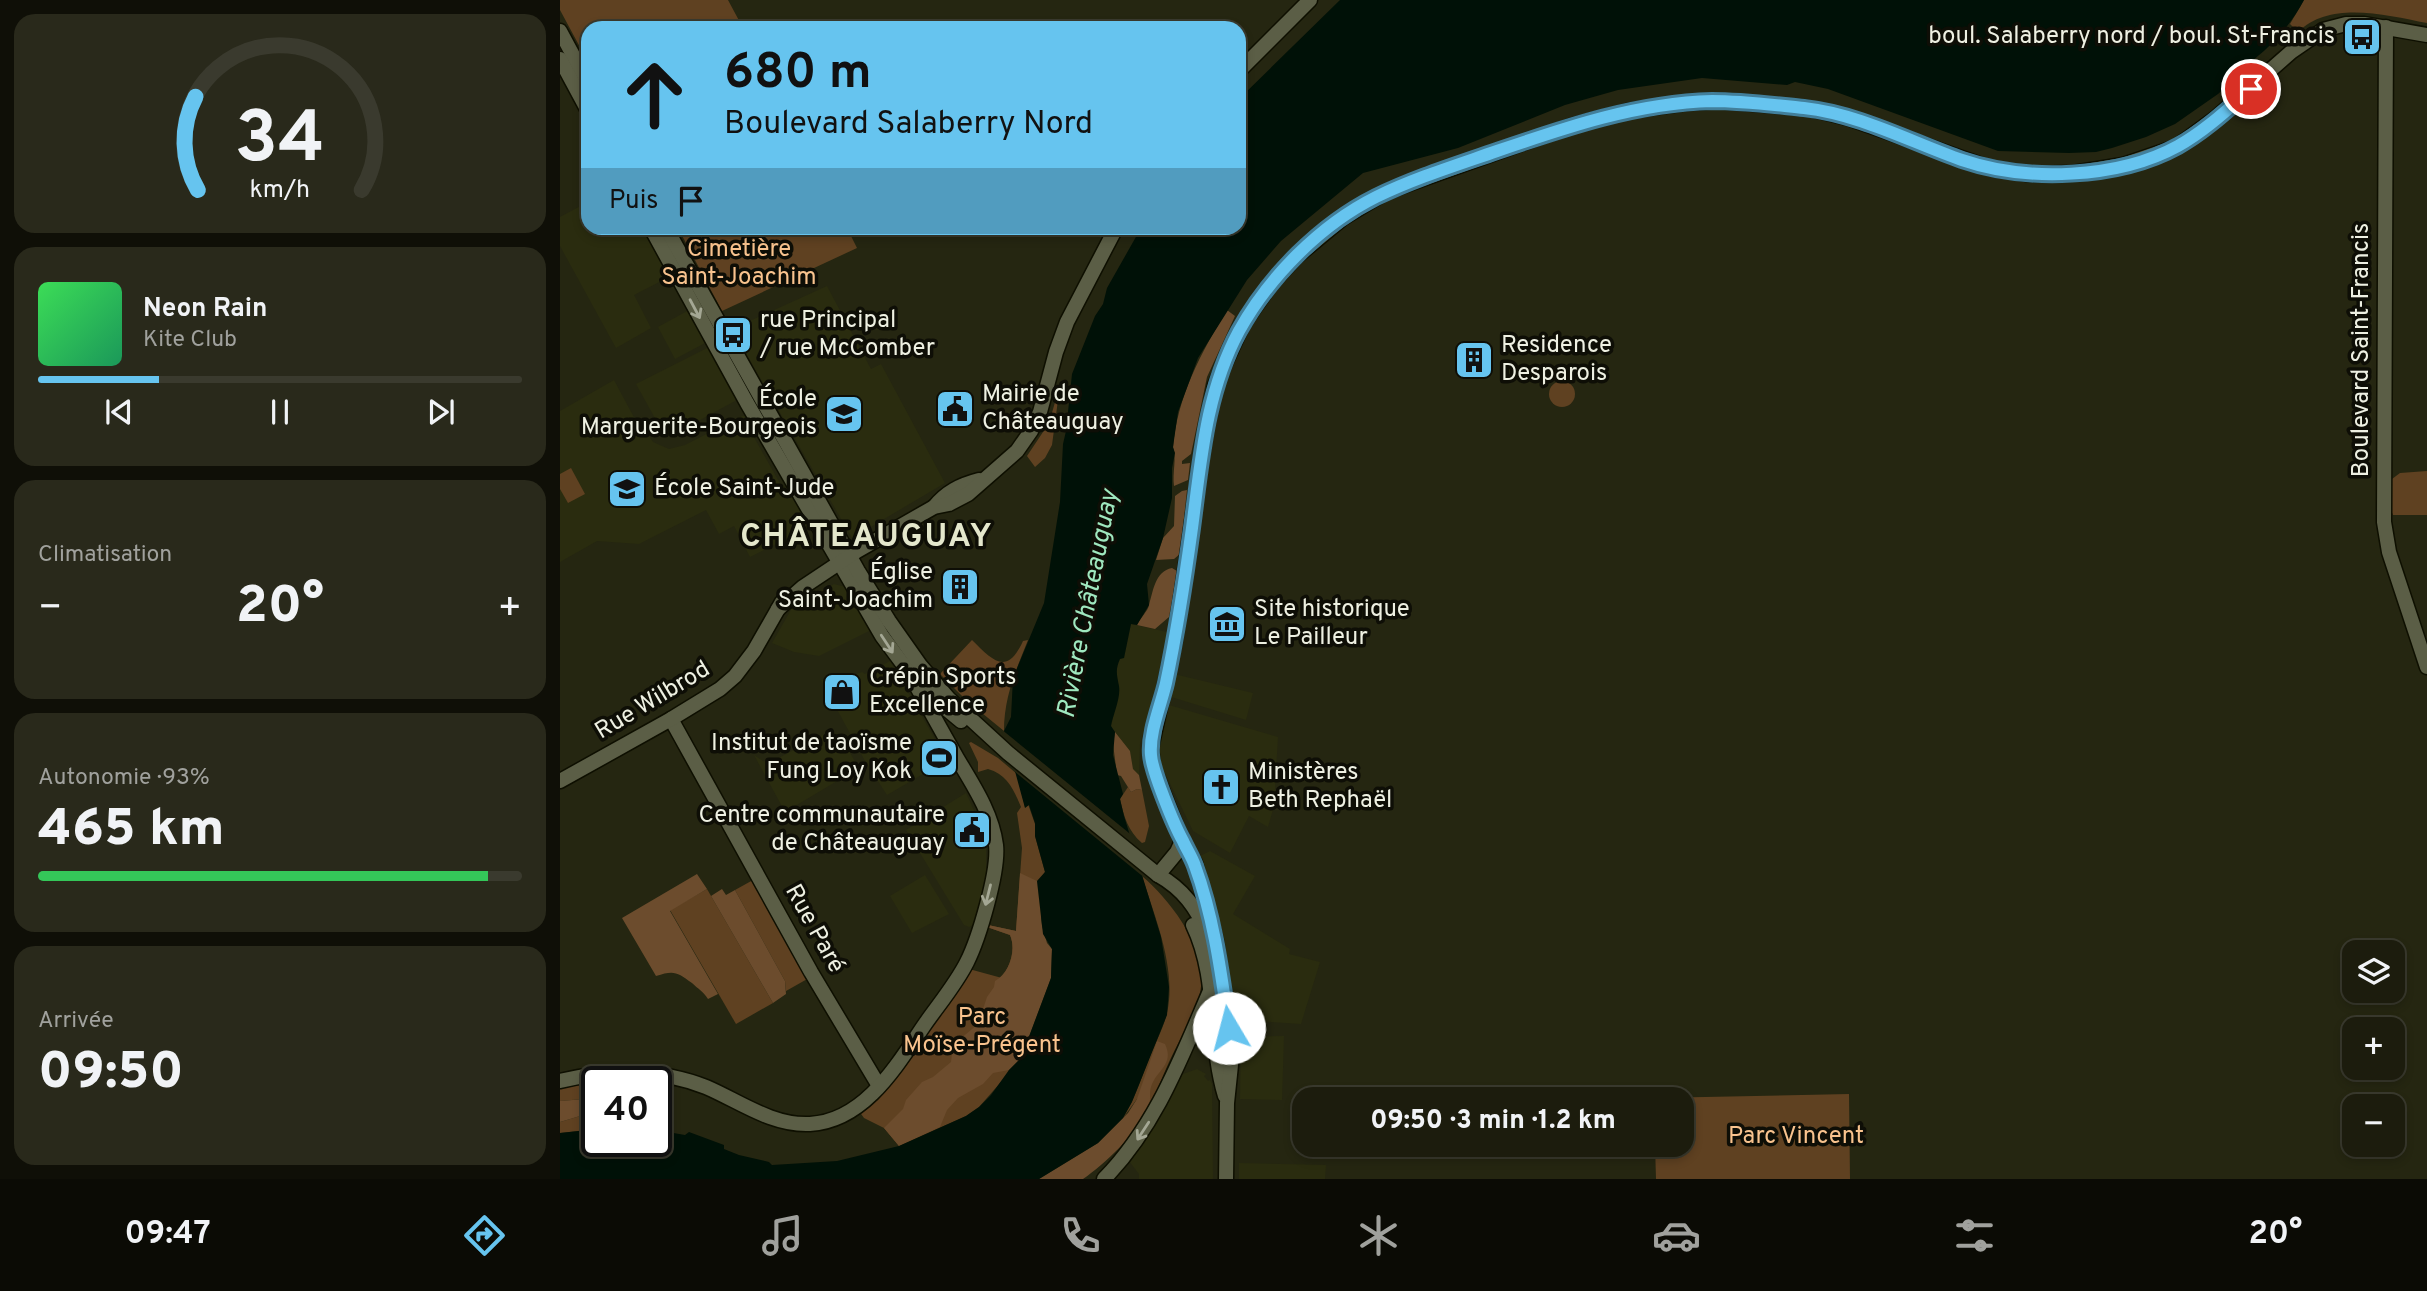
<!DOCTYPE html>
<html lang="fr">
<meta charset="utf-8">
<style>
:root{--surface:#1c1c0d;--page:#29291b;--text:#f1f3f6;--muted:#a0a19d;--line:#3a3a2e;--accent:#66c4ef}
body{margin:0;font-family:Overpass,sans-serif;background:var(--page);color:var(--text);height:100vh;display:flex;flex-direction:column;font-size:26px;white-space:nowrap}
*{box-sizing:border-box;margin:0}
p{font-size:23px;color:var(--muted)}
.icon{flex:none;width:38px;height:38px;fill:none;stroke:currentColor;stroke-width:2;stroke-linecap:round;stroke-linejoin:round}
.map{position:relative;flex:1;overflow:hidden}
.sheet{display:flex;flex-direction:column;gap:14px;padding:14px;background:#0f0f07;width:560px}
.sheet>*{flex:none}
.top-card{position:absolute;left:21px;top:21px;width:665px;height:214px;border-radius:21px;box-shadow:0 4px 10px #0003,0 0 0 2px var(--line);background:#66c4ef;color:#111;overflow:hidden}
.controls{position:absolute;left:1782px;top:940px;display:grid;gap:14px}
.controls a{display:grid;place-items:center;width:63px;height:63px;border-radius:14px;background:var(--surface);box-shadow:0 4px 10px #0003,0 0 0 2px var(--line);font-size:35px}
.speed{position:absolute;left:21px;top:1066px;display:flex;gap:14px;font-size:35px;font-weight:700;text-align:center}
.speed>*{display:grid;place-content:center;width:91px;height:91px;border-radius:50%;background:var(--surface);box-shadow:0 4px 10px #0003,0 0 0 2px var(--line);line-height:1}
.speed .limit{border:4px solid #111;border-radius:10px;background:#fff;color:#111}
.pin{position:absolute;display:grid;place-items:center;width:60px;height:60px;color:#fff;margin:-30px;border:4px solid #fff;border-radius:50%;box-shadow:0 2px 7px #0007}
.me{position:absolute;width:77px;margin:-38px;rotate:352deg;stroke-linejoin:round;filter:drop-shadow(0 0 5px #0008)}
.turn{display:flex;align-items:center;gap:24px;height:147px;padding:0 28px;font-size:32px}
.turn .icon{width:91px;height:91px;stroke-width:2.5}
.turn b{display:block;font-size:49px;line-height:60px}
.then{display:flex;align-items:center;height:66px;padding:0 28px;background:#0003;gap:14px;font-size:26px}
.big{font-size:52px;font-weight:800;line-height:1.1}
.sheet .widget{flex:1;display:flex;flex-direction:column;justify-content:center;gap:10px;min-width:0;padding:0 24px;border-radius:21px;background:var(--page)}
.sheet .dial{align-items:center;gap:0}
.dial svg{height:182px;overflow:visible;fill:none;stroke:var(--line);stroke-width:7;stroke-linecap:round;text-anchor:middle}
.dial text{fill:var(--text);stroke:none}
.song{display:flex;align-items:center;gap:21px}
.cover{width:84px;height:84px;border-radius:10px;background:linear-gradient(135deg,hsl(130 70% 55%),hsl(150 70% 35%))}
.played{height:7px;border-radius:4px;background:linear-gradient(90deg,var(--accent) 25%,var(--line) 25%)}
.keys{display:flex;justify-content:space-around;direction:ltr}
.heat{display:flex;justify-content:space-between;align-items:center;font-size:38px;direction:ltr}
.charge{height:10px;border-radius:5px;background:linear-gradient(90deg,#34c759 93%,var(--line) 0)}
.trip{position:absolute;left:732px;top:1087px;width:402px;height:70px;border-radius:21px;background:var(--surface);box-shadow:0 4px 10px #0003,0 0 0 2px var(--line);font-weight:800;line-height:70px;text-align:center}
.menu{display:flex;height:112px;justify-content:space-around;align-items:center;background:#0b0b05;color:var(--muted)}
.menu .icon{width:49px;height:49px}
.menu .active{color:var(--accent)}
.menu b{font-size:32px;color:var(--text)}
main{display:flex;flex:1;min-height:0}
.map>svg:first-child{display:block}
.built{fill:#2a2c0f}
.green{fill:#5f4121}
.forest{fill:#6c4c2d}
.water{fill:#001107}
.pier{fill:#252611}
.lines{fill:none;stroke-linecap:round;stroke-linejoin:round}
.tertiary-casing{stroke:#0e0f00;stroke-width:17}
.tertiary{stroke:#5b5e46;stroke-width:14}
.oneway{stroke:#a4a794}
.route-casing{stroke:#427f9b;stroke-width:18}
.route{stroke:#66c4ef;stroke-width:12}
.labels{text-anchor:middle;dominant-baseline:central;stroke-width:7;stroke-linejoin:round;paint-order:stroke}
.poi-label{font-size:24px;fill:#eef0e2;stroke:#0e0e06;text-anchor:start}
.park-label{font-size:24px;fill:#f9c38e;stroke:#0e0e06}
.street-label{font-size:24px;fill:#eef0e2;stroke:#0e0e06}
.water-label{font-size:26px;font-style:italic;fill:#9fe8bf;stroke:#0e0e06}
.district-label{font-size:32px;font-weight:bold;letter-spacing:2px;fill:#e4e7cc;stroke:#0e0e06}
</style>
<main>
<section class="sheet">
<div class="widget dial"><svg viewBox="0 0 100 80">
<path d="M14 69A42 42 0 1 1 86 69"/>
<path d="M14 69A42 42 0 0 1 13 28" stroke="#66c4ef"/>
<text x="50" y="56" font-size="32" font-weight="700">34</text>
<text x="50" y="72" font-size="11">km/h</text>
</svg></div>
<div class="widget">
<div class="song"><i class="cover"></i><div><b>Neon Rain</b><p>Kite Club</p></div></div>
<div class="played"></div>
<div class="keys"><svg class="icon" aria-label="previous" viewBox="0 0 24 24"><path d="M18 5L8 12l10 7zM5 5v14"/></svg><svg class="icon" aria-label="pause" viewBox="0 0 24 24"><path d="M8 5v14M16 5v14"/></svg><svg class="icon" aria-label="next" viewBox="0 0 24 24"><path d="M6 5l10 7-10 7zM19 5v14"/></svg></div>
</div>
<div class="widget"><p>Climatisation</p>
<div class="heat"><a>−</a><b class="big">20°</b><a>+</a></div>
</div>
<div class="widget"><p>Autonomie · 93%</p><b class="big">465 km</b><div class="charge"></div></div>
<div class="widget"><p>Arrivée</p><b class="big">09:50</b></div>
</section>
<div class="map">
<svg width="1867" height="1179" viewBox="0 0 1867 1179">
<rect width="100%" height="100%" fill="#252611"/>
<g class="built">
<polygon points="28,202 28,228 84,228 111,276 74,295 91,328 56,348 0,246 0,217"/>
<polygon points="267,286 311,369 321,364 385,483 292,538 172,329"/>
<polygon points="129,310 147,342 115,359 98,327"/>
<polygon points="149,347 175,394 175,401 118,432 107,434 101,429 76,384"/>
<polygon points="54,380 77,423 80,423 93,442 109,449 125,445 182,416 186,416 191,425 191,432 221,485 231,491 251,526 190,557 174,526 159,534 146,510 79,544 37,541 0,562 0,411"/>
<polygon points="274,584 286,587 311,630 259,656 234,652 212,643 232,608"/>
<polygon points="571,624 607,632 594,696 580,744 579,775 573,769 570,751 551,727 559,687 556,679 556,671 560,658 564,658"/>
<polygon points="330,661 387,760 327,795 305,761 261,680 285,678 302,672 305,674"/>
<polygon points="614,674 693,693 686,720 608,696"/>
<polygon points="609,705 718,737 714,806 708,827 689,816 670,853 633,831 601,765 599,748"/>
<polygon points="268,732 273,732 280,736 299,768 225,812 194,755 203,761 211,762"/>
<polygon points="406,793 421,826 426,847 426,870 428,871 414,924 409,927 404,925 346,830"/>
<polygon points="650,851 695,876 673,914 730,949 729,954 760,962 741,1024 680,1020 675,1013 659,923 640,856"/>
<polygon points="365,875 389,914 352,933 330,896"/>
<polygon points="724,1036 722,1100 680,1099 681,1040 685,1037"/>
<polygon points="637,1069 646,1074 644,1076 648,1081 650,1080 652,1084 653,1179 579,1179 579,1174 569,1161 588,1135 623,1074"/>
<polygon points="679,1163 766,1165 765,1179 679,1179"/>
</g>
<g class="green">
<polygon points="0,0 168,0 183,28 28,28 28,62 0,10"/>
<path d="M1744,0H1867V23C1826,15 1770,0 1738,32L1730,24Z"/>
<polygon points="118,228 287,228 297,248 162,311"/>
<circle cx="1002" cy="394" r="13"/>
<polygon points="500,385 492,445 485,458 475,467 467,456 489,423"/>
<polygon points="11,468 25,494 8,503 0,489 0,474"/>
<polygon points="1867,471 1867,515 1833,515 1830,508 1832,479 1840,473"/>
<path d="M412,640C433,661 447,676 463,641L468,640C456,670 444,697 444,731L406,700L380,674Z"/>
<path d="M411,742L438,758L457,774L465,807L468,804L475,824V836L485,872L481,878L482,913L448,1074L419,1107L406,1116L339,1146L324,1128L304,1118L299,1111L409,969L442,978C450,965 456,950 450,935L427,927L428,925L456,931L462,848L457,813L461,807C454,790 447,774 428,769L418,772V762L409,743Z"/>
<path d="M568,787L571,792L577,789L582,790L589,826L585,842L582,843C568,831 564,817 560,799Z"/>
<path d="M582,876C612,902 649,950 640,993C635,1018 619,1039 609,1062C602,1077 597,1092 589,1107L590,1097L577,1099L563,1118C574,1100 580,1082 587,1064C593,1047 603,1030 607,1013C617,969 595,918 582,876Z"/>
<polygon points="193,880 249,978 226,991 225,981 175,890"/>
<polygon points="147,889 213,1003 176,1024 110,910"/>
<polygon points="34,1080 36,1098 0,1101 0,1087"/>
<polygon points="1289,1094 1290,1179 1096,1179 1095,1145 1122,1144 1122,1099 1094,1098"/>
<polygon points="37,1111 37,1129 0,1133 0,1122"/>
</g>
<g class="forest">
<path d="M667,310L675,316L647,377L631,454L622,461V464L630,463L628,480L614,486C612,474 617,457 613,448C617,397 641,353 667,310Z"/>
<polygon points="627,490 620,554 614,559 596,560 603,538 614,526 615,496 622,491"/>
<path d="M612,568L617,571L609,617L595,629L577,625C580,618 588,611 589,605C593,592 595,571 612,568Z"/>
<polygon points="555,732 570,751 573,769 579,775 582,790 577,789 571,792 561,776 557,775 553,744"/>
<path d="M460,873L477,881L482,926L487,943L492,949L491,978L461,1058L449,1070L433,1073L423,1084L398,1098L387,1110L380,1127L339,1146L324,1128L343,1109L346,1100L362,1082L373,1077L391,1062L393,1045L418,1024L427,997L434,987L435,981C449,973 457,951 450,935L427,927L428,925L456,931Z"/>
<path d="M137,874L147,889L110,911L158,994L148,999C143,991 138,989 132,983C117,972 114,970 96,976L62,918Z"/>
<polygon points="162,889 166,895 175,890 225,981 226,994 213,1003 151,896"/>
<path d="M597,1041L605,1044C615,1065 596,1070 591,1087C589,1093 591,1101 589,1108C579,1131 544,1165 523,1179H479L538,1143L568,1113L577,1099Z"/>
<polygon points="37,1098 37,1111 0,1122 0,1101"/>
</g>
<path class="water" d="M780,0H1744C1734,19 1721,35 1705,50C1700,55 1693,59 1689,65L1658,94L1615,124L1586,137L1552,148L1536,152L1509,153L1438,151L1268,89L1235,82L1227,85L1142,78L1058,90L1005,105L898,148L803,173L721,241L687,280L638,358L618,412L613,447L615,453L612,468V498L603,538L587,584L589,605L577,625L571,624L564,658L560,659C555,670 557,675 559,686C561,698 553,715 551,726L555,732L553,755L563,794L560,799L564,816L601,937L609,987L607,1015L572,1102L563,1118L538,1143L479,1179H0V1133L37,1129V1141H96V1130L125,1135L129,1132L164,1145V1149L179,1155L209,1162L212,1165L277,1161L339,1146L406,1116L419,1107L431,1095L449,1070L461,1058L491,978L492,949L483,934L477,881L485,872L475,836V823L469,805L465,808L444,731L451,717L453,678L484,603L500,502L503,444L506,431L512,374L535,316L543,304L547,288L581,228H679V99Z"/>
<polygon class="pier" points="441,729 574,837 586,879 454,771"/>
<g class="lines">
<defs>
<g id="tertiary">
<polyline points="1826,27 1824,522 1829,552 1867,667"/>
<polyline points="0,31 28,83"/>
<polyline points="0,59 28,111"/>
<polyline points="679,71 750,0"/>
<polyline points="91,228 187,403 322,636 360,687 401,721"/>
<path d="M106,228L298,571L329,621L360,665L389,699L448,753L598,875C623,889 637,908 648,935"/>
<path d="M374,507C386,492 400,485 419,480"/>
<polyline points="218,609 243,587 297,551 374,507 389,504 408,494 457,451 471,431 480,412 496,352 507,322 556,228"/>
<polyline points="111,719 251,972 319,1086"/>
<polyline points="0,781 111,719 160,689 175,676 194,651 222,602"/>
<polyline points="598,875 617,852 622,841"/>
<path d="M633,925C659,979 648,1040 665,1096"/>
<path d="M0,1081C47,1069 101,1069 146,1087C179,1101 212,1126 250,1124C305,1121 337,1065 365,1024C379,1004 396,984 407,962C419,938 439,871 436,845C432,813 413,785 397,758C382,732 368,706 353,680"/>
<path d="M544,1179C596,1126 621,1058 650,991"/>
<polyline points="666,1179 667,1103 671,1065 669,1029 656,941 635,863 622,841 593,767 591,748 615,640 642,453 655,385 683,324 711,284 736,257 783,218 826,192 1011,126 1068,111 1126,103 1159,101 1247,108 1288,118 1430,168 1468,174 1513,173 1563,165 1616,147 1657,117 1731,52 1763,30 1786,24 1804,24 1867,35"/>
</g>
</defs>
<use href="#tertiary" class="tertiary-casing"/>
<use href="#tertiary" class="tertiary"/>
</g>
<defs><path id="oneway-shaft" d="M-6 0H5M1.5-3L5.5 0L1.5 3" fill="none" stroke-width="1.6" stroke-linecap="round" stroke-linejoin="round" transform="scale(1.75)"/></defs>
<g class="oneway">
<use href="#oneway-shaft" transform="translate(135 309) rotate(62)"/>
<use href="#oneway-shaft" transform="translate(327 644) rotate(57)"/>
<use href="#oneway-shaft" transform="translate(428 895) rotate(104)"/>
<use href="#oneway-shaft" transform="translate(583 1131) rotate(123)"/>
</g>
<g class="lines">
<defs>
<path id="route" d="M669,1028C661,973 654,918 635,866C632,857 627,850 623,841C614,825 592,771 591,755C589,732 601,705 606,683C617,631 625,579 632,528C641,460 646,392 679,331C709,277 760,225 816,197C855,178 897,165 937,151C1007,127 1077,103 1152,101C1183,101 1214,105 1244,108C1299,114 1351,142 1402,160C1466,182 1558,179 1618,146C1645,131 1668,109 1691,89"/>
</defs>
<use href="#route" class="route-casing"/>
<use href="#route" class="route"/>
</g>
<defs>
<symbol id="bus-square" viewBox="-11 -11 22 22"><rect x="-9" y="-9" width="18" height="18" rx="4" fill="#66c4ef" stroke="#0e0e06"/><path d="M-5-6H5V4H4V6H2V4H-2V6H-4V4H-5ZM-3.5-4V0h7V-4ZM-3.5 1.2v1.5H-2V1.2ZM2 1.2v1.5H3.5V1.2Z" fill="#111"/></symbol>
<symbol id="building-square" viewBox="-11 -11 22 22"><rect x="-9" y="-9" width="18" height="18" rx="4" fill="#66c4ef" stroke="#0e0e06"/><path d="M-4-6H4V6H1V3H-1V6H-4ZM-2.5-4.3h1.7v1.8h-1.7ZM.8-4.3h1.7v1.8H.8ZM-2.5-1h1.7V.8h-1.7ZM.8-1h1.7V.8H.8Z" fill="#111"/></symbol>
<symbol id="civic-square" viewBox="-11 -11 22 22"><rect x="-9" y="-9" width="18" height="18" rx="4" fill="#66c4ef" stroke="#0e0e06"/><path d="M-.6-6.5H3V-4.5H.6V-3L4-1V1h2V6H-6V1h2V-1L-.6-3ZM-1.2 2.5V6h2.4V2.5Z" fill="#111"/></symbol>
<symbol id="school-square" viewBox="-11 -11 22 22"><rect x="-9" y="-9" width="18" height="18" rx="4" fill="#66c4ef" stroke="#0e0e06"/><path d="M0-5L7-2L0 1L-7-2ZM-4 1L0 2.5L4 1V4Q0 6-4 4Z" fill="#111"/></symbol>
<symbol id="museum-square" viewBox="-11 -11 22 22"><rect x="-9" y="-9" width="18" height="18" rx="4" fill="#66c4ef" stroke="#0e0e06"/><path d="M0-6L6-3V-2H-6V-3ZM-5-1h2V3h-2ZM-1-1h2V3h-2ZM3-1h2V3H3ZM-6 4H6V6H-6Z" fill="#111"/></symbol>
<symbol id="shop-square" viewBox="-11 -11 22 22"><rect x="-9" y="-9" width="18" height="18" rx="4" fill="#66c4ef" stroke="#0e0e06"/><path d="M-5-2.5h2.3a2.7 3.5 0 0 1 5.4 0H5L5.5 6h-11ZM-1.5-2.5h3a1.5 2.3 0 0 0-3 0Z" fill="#111"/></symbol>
<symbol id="stadium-square" viewBox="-11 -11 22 22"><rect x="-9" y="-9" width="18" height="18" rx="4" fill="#66c4ef" stroke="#0e0e06"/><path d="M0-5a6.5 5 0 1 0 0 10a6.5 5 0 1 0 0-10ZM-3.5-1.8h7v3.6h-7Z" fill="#111"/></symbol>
<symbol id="church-square" viewBox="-11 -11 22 22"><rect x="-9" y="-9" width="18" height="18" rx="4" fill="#66c4ef" stroke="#0e0e06"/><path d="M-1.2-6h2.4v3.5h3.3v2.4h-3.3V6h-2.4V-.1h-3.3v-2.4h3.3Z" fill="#111"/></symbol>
</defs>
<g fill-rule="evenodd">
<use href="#bus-square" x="1780" y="15" width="44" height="44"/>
<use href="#bus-square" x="151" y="313" width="44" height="44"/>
<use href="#building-square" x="892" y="338" width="44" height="44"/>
<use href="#civic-square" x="373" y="387" width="44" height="44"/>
<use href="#school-square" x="262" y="392" width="44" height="44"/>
<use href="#school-square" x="45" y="467" width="44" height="44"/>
<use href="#building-square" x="378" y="565" width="44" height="44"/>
<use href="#museum-square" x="645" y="602" width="44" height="44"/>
<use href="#shop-square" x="260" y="670" width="44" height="44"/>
<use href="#stadium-square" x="357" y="736" width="44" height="44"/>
<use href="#church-square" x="639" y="765" width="44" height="44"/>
<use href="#civic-square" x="390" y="808" width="44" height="44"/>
</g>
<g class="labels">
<g class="poi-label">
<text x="1775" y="37" text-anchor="end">boul. Salaberry nord / boul. St-Francis</text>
<text x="200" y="321">rue Principal<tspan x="200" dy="28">/ rue McComber</tspan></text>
<text x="941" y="346">Residence<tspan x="941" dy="28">Desparois</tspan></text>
<text x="422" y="395">Mairie de<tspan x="422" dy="28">Châteauguay</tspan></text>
<text x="257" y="400" text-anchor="end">École<tspan x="257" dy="28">Marguerite-Bourgeois</tspan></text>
<text x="94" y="489">École Saint-Jude</text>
<text x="373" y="573" text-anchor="end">Église<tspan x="373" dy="28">Saint-Joachim</tspan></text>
<text x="694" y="610">Site historique<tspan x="694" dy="28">Le Pailleur</tspan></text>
<text x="309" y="678">Crépin Sports<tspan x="309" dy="28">Excellence</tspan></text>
<text x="352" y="744" text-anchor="end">Institut de taoïsme<tspan x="352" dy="28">Fung Loy Kok</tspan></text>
<text x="688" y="773">Ministères<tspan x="688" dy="28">Beth Rephaël</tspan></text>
<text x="385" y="816" text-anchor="end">Centre communautaire<tspan x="385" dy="28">de Châteauguay</tspan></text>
</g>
<g class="park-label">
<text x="179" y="250">Cimetière<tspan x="179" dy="28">Saint-Joachim</tspan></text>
<text x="422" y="1018">Parc<tspan x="422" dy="28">Moïse-Prégent</tspan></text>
<text x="1236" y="1137">Parc Vincent</text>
</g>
<g class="street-label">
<text transform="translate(1802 350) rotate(-90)">Boulevard Saint-Francis</text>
<text transform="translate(93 701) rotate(-31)">Rue Wilbrod</text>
<text transform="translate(254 929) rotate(61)">Rue Paré</text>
</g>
<g class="water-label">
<text transform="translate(529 604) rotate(-79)">Rivière Châteauguay</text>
</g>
<g class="district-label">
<text x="307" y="538">CHÂTEAUGUAY</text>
</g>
</g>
</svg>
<div class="controls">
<a><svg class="icon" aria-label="layers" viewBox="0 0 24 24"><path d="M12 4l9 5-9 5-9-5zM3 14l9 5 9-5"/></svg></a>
<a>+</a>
<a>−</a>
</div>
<div class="speed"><div class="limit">40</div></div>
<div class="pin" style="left:1691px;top:89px;background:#d93025"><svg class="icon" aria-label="arrive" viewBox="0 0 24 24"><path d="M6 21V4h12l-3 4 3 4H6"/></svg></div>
<svg class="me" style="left:669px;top:1028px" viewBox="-20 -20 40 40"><circle r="19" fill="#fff"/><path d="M0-13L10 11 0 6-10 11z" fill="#66c4ef"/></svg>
<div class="trip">09:50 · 3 min · 1.2 km</div>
<div class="top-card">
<div class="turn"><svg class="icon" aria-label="ahead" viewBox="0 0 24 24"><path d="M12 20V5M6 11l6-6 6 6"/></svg><div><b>680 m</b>Boulevard Salaberry Nord</div></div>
<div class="then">Puis<svg class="icon" aria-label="arrive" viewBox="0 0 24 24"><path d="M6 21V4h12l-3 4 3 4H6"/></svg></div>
</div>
</div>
</main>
<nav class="menu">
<b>09:47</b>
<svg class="icon active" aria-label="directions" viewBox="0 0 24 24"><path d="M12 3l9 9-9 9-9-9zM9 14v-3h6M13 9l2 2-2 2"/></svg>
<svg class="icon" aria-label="music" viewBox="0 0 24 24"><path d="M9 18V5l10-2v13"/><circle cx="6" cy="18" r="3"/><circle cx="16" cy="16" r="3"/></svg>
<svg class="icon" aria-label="phone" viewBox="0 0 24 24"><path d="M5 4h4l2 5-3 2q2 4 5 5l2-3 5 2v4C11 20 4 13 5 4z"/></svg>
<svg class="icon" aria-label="climate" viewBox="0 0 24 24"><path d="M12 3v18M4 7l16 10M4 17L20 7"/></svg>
<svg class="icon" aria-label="car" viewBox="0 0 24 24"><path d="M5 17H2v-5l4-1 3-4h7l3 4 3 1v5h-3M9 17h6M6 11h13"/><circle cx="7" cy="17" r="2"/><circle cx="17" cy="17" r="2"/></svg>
<svg class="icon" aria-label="filters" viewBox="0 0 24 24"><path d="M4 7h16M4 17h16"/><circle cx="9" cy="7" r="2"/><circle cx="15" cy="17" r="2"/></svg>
<b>20°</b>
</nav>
